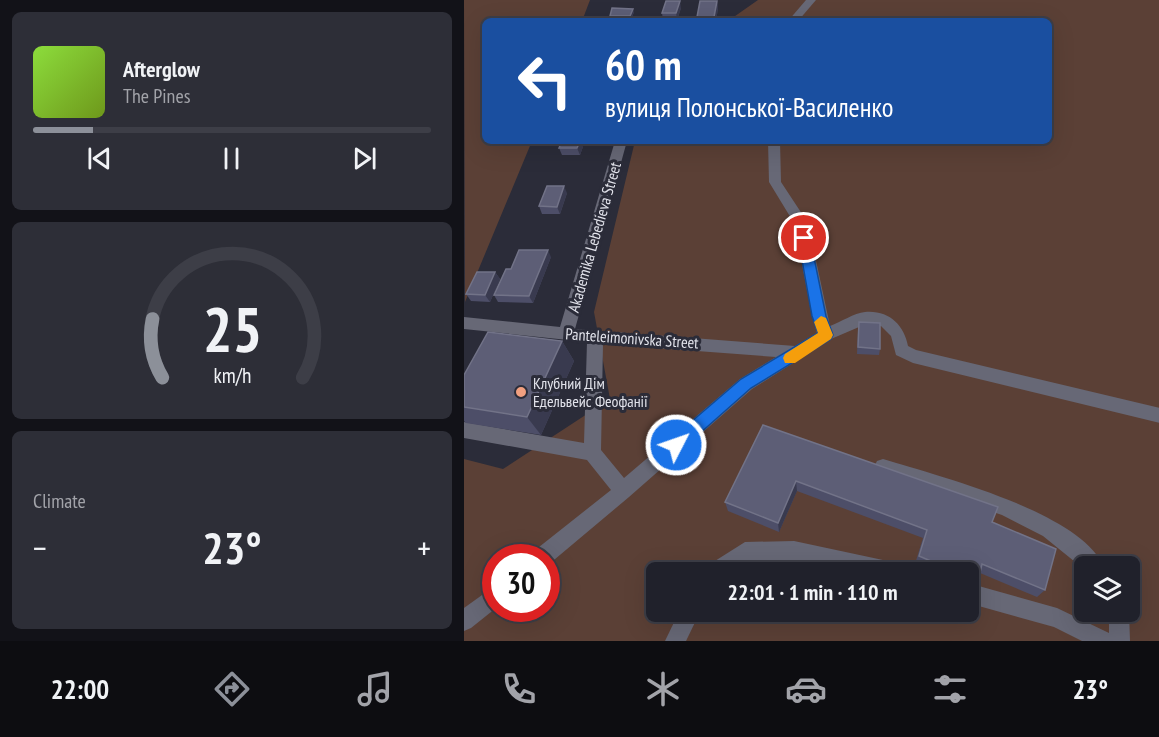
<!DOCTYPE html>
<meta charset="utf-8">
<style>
:root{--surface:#20212b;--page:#2d2e37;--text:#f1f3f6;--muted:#a2a3a9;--line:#3d3e47;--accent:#8c9099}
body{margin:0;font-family:"PT Sans Narrow",sans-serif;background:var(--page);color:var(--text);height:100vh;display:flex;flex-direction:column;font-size:22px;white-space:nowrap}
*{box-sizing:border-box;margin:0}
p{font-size:20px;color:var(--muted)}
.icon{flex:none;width:33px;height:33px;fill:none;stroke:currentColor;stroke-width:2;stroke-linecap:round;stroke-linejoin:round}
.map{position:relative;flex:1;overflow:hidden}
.side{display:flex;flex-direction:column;gap:12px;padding:12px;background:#121218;width:464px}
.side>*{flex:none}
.top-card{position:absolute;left:18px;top:18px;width:570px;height:126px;border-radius:9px;box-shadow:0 6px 24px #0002,0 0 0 2px var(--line);background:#1a4fa0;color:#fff;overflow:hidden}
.tools{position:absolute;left:610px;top:556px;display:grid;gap:12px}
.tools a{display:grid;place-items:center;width:66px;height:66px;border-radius:9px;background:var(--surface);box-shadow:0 6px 24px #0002,0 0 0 2px var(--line);font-size:30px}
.speed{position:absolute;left:18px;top:544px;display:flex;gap:12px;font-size:30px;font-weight:700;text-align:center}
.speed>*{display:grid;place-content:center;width:78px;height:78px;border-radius:50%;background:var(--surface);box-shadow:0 6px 24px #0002,0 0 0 2px var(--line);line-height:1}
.speed .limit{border:9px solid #d22;background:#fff;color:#111}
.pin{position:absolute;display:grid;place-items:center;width:51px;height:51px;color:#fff;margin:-26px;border:3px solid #fff;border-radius:50%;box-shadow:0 2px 6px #0007}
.me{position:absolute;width:66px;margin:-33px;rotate:49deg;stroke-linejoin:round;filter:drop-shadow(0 0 4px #0008)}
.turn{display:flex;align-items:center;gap:21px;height:126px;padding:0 24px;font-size:27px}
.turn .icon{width:78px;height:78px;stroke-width:2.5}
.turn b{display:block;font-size:42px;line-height:51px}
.big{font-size:45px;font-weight:600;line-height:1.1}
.side .card{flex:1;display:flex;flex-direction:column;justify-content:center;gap:9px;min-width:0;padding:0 21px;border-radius:9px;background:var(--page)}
.side .dial{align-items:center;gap:0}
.dial svg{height:156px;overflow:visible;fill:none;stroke:var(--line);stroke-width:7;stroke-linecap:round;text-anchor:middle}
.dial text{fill:var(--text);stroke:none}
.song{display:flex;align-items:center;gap:18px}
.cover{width:72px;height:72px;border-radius:9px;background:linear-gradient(135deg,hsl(90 70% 55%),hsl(80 70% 35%))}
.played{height:6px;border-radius:3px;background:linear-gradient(90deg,var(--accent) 15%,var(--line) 15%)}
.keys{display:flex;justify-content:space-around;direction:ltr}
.heat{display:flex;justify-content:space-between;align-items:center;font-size:33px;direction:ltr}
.trip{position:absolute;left:182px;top:562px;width:333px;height:60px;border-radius:9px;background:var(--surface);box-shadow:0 6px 24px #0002,0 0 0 2px var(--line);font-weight:600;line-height:60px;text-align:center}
.tab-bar{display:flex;height:96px;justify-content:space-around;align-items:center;background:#0d0d11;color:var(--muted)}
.tab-bar .icon{width:42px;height:42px}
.tab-bar .current{color:var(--accent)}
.tab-bar b{font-size:27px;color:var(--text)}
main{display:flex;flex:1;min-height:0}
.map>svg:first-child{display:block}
.green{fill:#5b4036;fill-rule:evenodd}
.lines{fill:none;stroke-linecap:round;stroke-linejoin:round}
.minor{fill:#676876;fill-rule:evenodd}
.wall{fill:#4d4e68}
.shaded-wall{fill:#393a4f}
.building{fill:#5d5e76;stroke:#727388;stroke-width:1.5}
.route{fill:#1a73e8;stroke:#114b97;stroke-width:1.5}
.slow{fill:#f59e0b}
.poi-dot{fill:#f2a080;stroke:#2b2c39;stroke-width:2}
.labels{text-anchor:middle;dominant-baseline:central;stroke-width:6;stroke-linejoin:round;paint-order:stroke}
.street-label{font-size:16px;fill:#e2e3eb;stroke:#2b2c39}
.poi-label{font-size:16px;fill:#e2e3eb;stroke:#2b2c39;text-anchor:start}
</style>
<main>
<section class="side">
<div class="card">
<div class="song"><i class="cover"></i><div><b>Afterglow</b><p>The Pines</p></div></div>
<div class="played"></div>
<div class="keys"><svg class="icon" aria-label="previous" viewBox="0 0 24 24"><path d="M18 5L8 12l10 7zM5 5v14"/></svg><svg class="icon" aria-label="pause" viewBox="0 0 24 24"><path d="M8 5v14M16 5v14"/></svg><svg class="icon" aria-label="next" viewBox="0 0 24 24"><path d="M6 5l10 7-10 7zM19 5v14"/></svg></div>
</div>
<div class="card dial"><svg viewBox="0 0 100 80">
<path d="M14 69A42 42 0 1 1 86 69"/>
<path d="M14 69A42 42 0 0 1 9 39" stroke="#8c9099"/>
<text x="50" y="56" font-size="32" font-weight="700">25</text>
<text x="50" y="72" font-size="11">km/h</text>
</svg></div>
<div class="card"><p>Climate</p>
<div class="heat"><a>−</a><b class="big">23°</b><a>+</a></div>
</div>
</section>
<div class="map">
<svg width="696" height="641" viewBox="0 0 696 641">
<rect width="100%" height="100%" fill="#2b2c39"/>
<g class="green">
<polygon points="0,0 126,0 118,21 21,21 21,141 68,141 1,302"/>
<path d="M294,0H695V641H0V459L39,469L146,399L130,312L171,141H585V21H264ZM32,558H82V609H32ZM621,567H666V612H621ZM192,573H504V612H192Z"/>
</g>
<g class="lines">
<g class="minor">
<polygon points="342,0 352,0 334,21 324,21"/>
<path d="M151,141H163L111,329L331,346L353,333L348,316L330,223L305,182L304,141H316L317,182L344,223L366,326C377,322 390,313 401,312C425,310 440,325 444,346L452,350L696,408V423L449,363L432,355L427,336L417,326L402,324L367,339L288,389L165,497L84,565L82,558H67L70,551L147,490L123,460L0,438V422L120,443L123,342L0,329V317L96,327ZM139,344L312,357L276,379L160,478L137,450Z"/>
<path d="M419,459C474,476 617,512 640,567H621V570L579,536L538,515L413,473L410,467L413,461Z"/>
<polygon points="330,541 433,563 440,566 443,573 388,573 330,561 284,562 267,573 240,573 243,566 281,542"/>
<polygon points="504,583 593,608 645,633 645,612 665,612 666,641 618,641 590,627 504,603"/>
<polygon points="32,585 32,608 7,628 0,631 0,608"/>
<polygon points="215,612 236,612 222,641 201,641"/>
</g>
</g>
<g class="wall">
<polygon points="253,1 254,8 252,21 233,21 233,17"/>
<polygon points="217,8 213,20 199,20 198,13"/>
<polygon points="170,12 167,20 146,20 146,16"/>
<polygon points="121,141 116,155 98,155 95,148"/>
<polygon points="103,193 96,214 78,214 75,206"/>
<polygon points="87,257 69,303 34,302 30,295 47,269"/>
<polygon points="31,272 36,279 26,302 7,301 2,294"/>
<polygon points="394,329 416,349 415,355 393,354"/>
<polygon points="98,341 110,361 77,435 2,423 0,421 0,375"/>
<polygon points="299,425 528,522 581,590 573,597 516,573 514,581 508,588 504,587 504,573 472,573 451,564 459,538 333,491 315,532 264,511 261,502"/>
</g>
<g class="shaded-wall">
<polygon points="216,1 217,8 213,20 212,13"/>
<polygon points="253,1 254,8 252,21 251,21 250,17"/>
<polygon points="169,9 170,12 167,20 166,16"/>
<polygon points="116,141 121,141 116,155 113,148"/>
<polygon points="100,186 103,193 96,214 93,207"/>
<polygon points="84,250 87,257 69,303 65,296"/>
<polygon points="31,272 36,279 26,302 21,295"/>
<polygon points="98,341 110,361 77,435 63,417"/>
<polygon points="332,481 333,491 315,532 314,523"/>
</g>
<g class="building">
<polygon points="202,1 216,1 212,13 198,13"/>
<polygon points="236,1 253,1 250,17 233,17"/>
<polygon points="148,8 169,9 166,16 146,16"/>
<polygon points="98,141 116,141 113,148 95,148"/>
<polygon points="83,186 100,186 93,207 75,206"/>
<polygon points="55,250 84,250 65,296 30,295 42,269 47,269"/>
<polygon points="13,272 31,272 21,295 2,294"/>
<polygon points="395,322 416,323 416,349 394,347"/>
<polygon points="24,332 98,341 63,417 0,407 0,375"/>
<polygon points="299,425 534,507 528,522 592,549 581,590 518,564 514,581 504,577 504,573 495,573 455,556 463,530 332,481 314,523 261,502"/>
</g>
<polygon class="route" points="340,233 346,238 362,316 369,335 367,339 287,388 217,450 212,452 206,450 204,445 206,440 277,379 354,333 348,316 334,238"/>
<polygon class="slow" points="357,316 362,318 369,335 367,339 331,363 321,363 319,358 321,354 354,333 350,322"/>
<circle class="poi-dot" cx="57" cy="392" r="6"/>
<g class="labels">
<g class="street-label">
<text transform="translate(130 237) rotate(-74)">Akademika Lebedieva Street</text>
<text transform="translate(168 338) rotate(4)">Panteleimonivska Street</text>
</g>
<g class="poi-label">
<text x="69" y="383">Клубний Дім<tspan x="69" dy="18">Едельвейс Феофанії</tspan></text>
</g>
</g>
</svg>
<div class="tools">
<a><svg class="icon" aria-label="layers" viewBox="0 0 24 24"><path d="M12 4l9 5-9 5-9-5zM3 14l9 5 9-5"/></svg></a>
</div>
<div class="speed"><div class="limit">30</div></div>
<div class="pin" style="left:340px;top:238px;background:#d93025"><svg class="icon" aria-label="arrive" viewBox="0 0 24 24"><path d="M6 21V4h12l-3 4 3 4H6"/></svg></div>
<svg class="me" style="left:212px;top:445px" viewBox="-20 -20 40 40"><circle r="17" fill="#1a73e8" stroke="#fff" stroke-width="3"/><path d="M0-11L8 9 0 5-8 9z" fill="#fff"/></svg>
<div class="trip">22:01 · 1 min · 110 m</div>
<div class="top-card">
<div class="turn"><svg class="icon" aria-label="left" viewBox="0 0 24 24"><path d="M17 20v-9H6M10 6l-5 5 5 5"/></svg><div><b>60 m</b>вулиця Полонської-Василенко</div></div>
</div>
</div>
</main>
<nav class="tab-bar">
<b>22:00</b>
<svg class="icon current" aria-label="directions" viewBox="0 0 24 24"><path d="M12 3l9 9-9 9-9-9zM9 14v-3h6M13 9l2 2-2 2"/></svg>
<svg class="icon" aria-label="music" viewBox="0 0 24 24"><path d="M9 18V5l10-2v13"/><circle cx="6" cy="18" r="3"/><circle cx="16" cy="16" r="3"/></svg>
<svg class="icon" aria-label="phone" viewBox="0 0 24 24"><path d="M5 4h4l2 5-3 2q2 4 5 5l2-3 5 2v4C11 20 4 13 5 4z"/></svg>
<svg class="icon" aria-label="climate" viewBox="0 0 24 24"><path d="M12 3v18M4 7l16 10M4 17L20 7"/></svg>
<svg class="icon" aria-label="car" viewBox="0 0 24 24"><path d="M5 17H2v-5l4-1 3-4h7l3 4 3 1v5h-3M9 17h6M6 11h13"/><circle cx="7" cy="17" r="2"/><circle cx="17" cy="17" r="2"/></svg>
<svg class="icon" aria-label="filters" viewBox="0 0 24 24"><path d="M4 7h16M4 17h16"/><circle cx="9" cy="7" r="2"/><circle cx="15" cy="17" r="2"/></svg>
<b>23°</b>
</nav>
